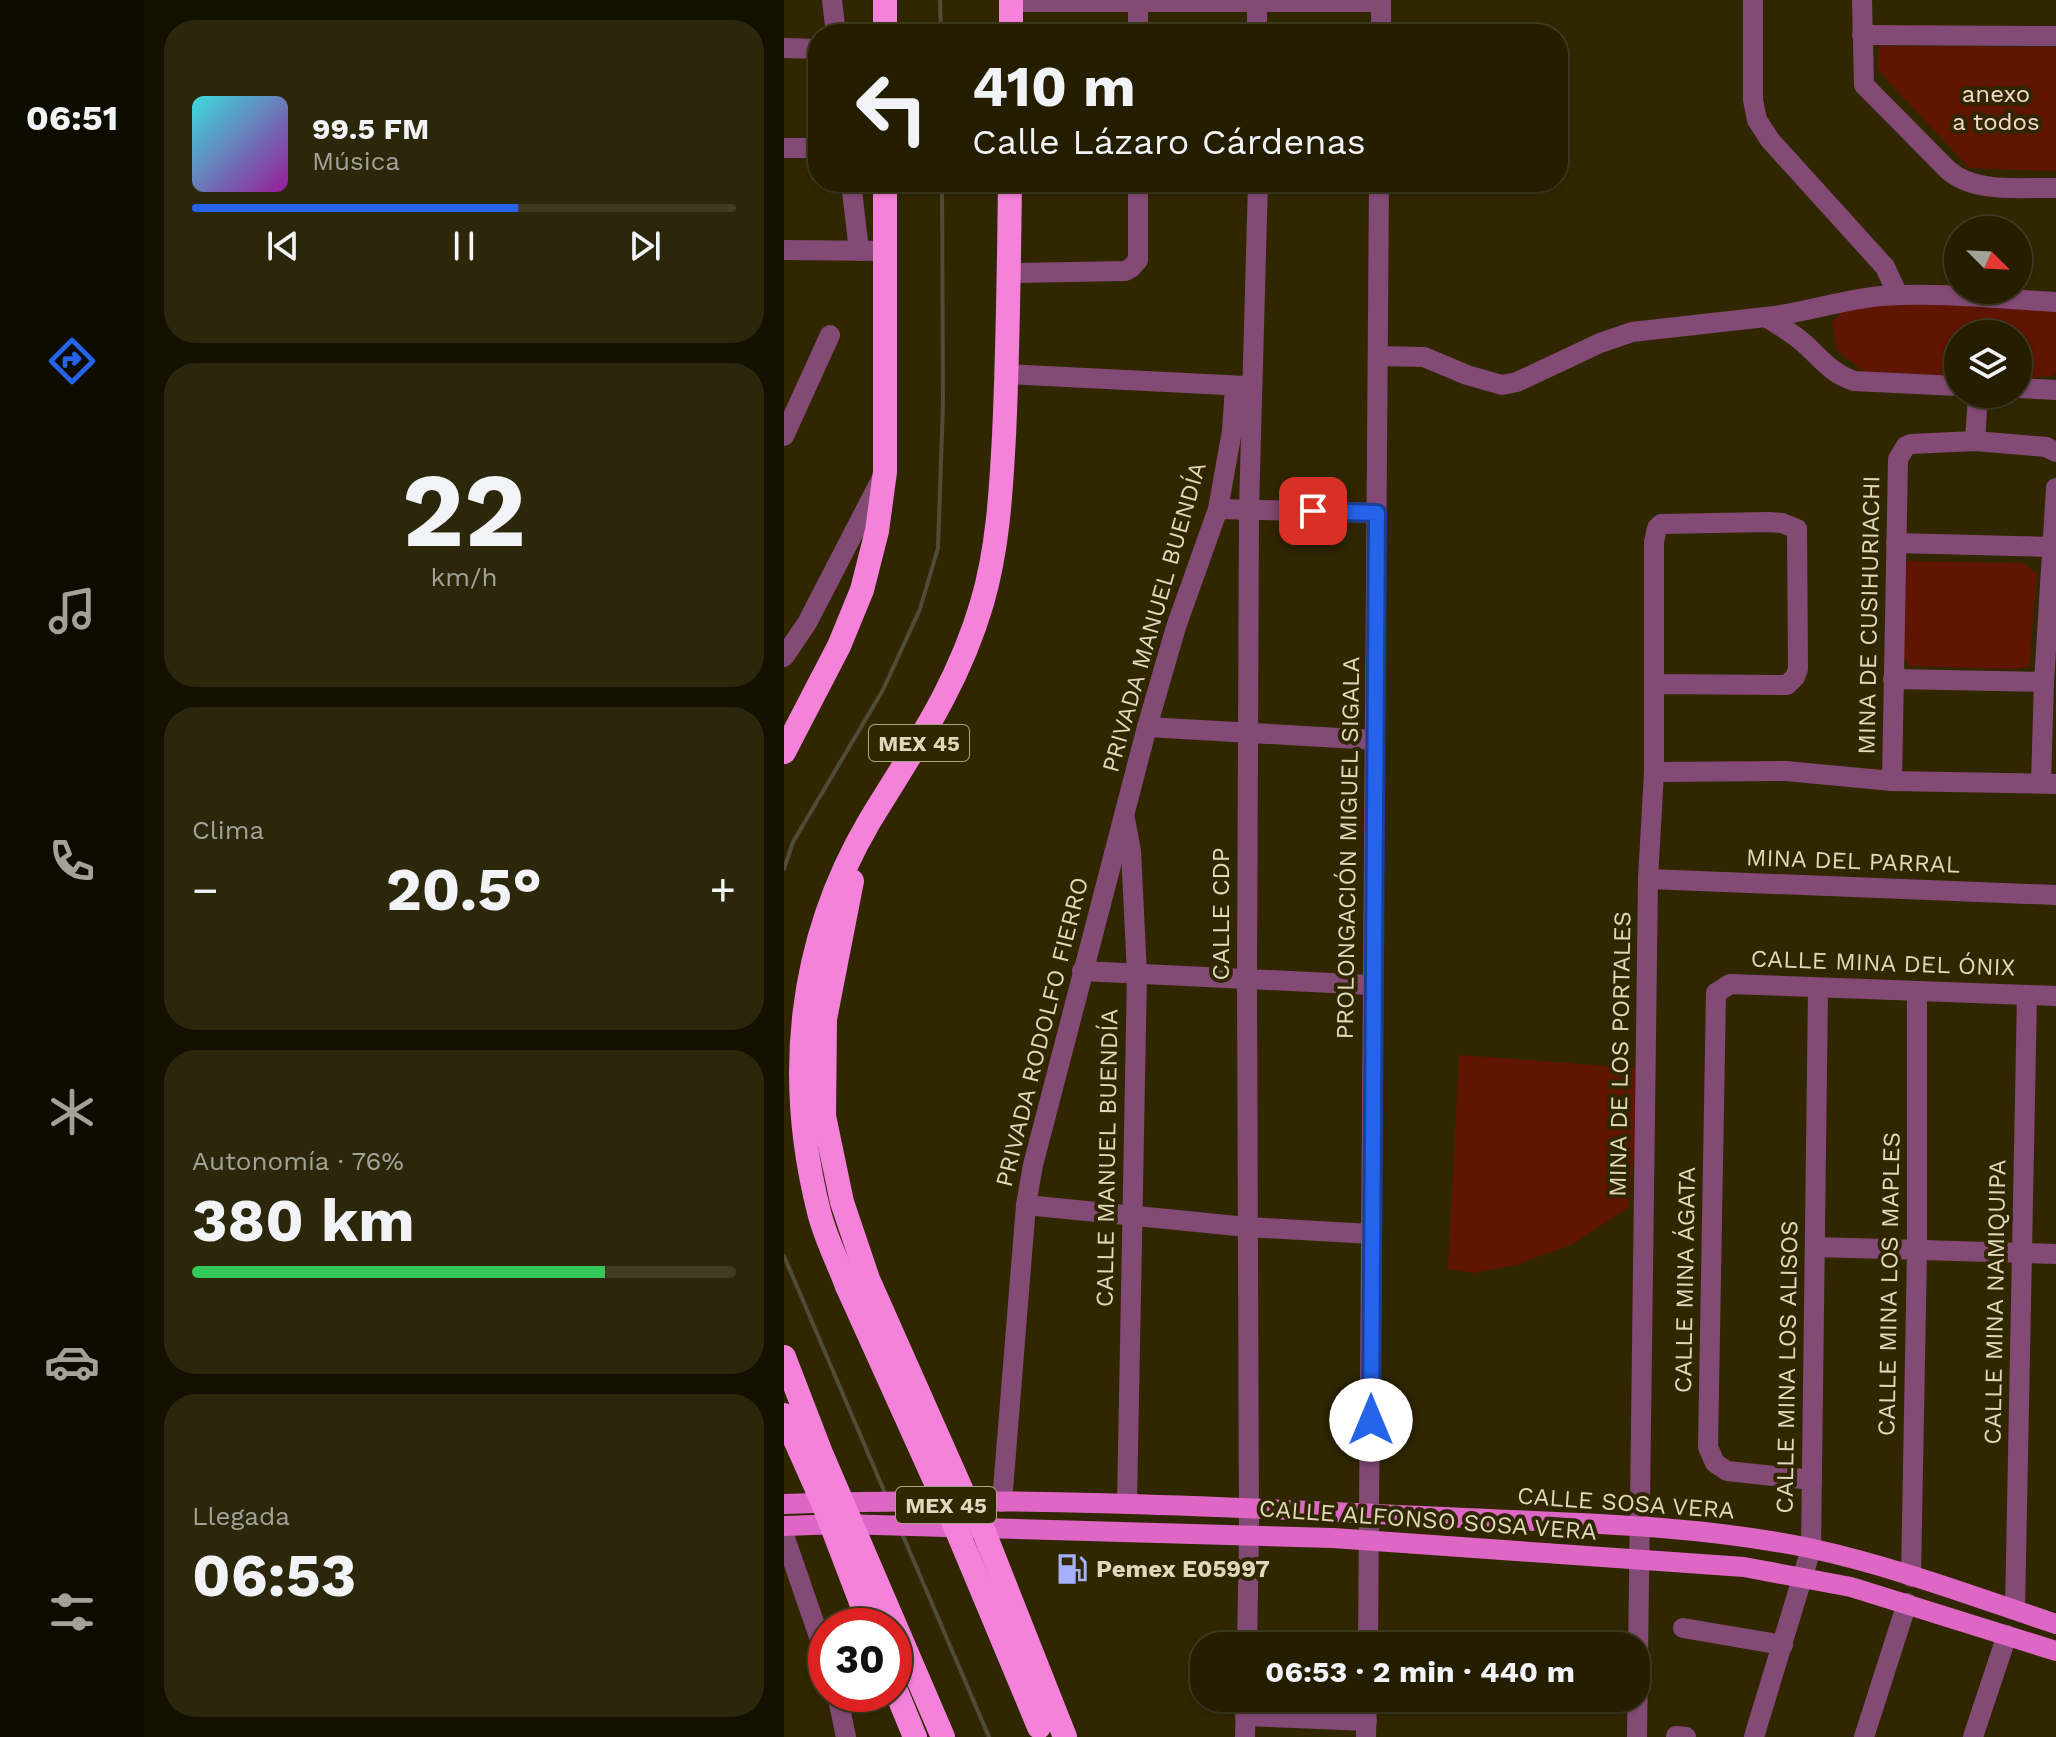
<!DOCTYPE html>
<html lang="es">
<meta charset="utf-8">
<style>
:root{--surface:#241d00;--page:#2c260a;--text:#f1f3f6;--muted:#a3a299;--line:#413b22;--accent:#2563eb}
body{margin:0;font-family:"Work Sans",sans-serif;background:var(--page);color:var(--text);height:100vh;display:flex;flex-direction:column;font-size:30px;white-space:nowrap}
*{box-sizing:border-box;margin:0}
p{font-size:26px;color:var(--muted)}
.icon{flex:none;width:44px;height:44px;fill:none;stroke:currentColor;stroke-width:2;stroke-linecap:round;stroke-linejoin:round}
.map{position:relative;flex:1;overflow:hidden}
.sheet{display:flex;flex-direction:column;gap:20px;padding:20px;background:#141000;width:640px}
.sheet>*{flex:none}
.top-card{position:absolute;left:24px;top:24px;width:760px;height:168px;border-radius:32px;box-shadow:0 2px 6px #0004,0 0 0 2px var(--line);background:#241d00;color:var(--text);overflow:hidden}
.needle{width:52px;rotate:114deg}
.tools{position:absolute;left:1160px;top:216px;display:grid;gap:16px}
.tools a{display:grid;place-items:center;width:88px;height:88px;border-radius:50%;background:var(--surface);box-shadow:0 2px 6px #0004,0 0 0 2px var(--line);font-size:40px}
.speed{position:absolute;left:24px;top:1608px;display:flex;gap:16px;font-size:40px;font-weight:700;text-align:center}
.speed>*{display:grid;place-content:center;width:104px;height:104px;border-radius:50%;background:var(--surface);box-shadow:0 2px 6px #0004,0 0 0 2px var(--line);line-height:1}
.speed .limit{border:12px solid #d22;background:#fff;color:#111}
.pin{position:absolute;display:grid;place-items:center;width:68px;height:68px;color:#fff;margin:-34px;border-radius:16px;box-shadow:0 4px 12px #0006}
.me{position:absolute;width:88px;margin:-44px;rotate:0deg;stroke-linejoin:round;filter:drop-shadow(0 0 6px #0008)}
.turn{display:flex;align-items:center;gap:28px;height:168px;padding:0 32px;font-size:36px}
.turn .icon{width:104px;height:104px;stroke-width:2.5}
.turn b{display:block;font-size:56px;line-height:68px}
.big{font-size:60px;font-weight:700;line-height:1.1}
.sheet .widget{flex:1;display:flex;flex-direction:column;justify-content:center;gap:12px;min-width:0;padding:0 28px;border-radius:32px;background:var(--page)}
.sheet .dial{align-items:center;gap:0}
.dial b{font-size:104px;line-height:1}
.song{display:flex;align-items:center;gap:24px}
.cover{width:96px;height:96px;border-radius:12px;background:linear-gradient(135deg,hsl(180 70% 55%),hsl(300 70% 35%))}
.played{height:8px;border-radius:4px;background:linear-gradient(90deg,var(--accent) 60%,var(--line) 60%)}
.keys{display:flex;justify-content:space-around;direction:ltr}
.heat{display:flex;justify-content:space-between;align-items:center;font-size:44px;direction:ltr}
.charge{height:12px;border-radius:6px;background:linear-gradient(90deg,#34c759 76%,var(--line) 0)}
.trip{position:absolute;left:406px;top:1632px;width:460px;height:80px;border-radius:32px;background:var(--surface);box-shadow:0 2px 6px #0004,0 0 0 2px var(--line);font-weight:700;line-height:80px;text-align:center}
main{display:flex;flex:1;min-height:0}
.tabs{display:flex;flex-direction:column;width:144px;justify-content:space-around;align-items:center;background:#0e0c00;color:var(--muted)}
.tabs .icon{width:56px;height:56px}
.tabs .selected{color:var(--accent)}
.tabs b{font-size:36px;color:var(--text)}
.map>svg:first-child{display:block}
.green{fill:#5f1500}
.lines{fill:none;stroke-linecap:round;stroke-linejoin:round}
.stream{stroke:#514c3a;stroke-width:4}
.minor{stroke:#844a76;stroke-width:20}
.major{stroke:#de66c5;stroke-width:20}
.highway{stroke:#f481da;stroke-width:24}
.highway-bridge{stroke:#f481da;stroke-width:24}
.route-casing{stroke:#184099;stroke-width:20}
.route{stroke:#2563eb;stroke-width:14}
.labels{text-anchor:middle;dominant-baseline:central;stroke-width:8;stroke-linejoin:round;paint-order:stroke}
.shield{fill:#302700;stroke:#aaa384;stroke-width:2}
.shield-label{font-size:22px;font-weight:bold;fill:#ded8bd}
.park-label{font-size:24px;fill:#f6d6cd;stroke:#302700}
.street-label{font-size:24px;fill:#ded8bd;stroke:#302700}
.poi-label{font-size:24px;font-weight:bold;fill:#ded8bd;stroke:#302700;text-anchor:start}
</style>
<main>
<nav class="tabs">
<b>06:51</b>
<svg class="icon selected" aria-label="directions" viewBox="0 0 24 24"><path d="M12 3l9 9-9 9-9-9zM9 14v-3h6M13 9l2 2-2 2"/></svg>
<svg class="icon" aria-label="music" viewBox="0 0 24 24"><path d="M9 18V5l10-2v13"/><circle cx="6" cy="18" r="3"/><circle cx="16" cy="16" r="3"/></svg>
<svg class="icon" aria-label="phone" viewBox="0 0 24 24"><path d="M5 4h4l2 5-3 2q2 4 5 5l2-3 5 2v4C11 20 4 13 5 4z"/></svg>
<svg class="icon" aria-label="climate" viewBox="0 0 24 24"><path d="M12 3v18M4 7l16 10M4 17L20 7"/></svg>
<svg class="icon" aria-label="car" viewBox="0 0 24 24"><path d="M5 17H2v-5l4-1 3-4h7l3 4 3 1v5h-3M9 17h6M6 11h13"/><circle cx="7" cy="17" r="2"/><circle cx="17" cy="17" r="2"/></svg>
<svg class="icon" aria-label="filters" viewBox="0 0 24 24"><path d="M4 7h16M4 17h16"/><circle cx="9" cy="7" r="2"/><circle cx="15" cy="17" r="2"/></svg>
</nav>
<section class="sheet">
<div class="widget">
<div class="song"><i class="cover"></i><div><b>99.5 FM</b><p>Música</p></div></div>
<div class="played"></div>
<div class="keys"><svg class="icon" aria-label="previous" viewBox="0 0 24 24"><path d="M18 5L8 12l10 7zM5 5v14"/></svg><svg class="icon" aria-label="pause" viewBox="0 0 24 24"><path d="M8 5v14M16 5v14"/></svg><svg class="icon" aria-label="next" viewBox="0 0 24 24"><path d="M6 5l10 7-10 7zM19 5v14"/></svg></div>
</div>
<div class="widget dial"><b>22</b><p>km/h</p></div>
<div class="widget"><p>Clima</p>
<div class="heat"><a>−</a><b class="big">20.5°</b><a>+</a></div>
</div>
<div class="widget"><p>Autonomía · 76%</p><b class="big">380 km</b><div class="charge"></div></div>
<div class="widget"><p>Llegada</p><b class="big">06:53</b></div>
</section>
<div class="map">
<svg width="1272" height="1737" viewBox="0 0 1272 1737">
<rect width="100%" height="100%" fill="#302700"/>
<g class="green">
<polygon points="1095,46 1272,47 1272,171 1185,168 1094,70"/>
<polygon points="1095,298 1272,308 1272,373 1268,376 1234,378 1234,334 1174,334 1174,376 1079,371 1053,350 1048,323 1062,307"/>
<polygon points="1123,561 1240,563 1253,574 1245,667 1230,669 1124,666 1118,654 1119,570"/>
<polygon points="675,1055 851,1068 851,1145 844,1208 787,1245 732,1265 690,1273 664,1269"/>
</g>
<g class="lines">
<g class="stream">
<polyline points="156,0 157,34"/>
<polyline points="0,869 9,842 99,690 136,609 154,548 159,403 158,182"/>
<polyline points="0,1256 101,1493"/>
<polyline points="117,1531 205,1737"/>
</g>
<g class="minor">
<polyline points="48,0 52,34"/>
<polyline points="473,0 473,34"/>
<polyline points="969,0 969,100 973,120 986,140 1101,267 1114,295"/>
<path d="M1078,0L1080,85L1164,170C1191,194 1237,187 1272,188"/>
<polyline points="227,2 597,2"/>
<polyline points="354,34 354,0"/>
<polyline points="597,34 597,0"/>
<polyline points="1078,35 1272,36"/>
<polyline points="0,48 34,49"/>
<polyline points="0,148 34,148"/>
<polyline points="67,182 75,251"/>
<polyline points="0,250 102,251"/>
<polyline points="225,273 341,271 347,268 354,260 354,182"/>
<path d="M982,317C1022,313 1059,299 1098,296C1155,292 1215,299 1272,302"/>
<path d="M594,356L640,357L683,375L718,385L733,382L816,343L848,332L982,317C996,326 1012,335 1024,347C1040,362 1049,374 1070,381L1174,386"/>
<polyline points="223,374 462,386"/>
<polyline points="1234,388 1272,390"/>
<polyline points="0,436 46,335"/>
<polyline points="1191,441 1194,394"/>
<polyline points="434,509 593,513"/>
<polyline points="1112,543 1268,547"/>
<polyline points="0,657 23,623 98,478"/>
<polyline points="1109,679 1260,682"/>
<polyline points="363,727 591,740"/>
<polyline points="870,772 870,542 873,528 877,524 984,522 998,523 1013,529 1014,669 1011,677 1003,685 870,684"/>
<polyline points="1108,781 1114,459 1122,446 1127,444 1191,441 1262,447 1272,452"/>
<polyline points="1257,782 1260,682 1272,488"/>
<polyline points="341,819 347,851 353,974 343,1504"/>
<polyline points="864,879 1272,895"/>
<polyline points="298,971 588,985"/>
<polyline points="242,1205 463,1227 587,1234"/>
<polyline points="1031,1247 1272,1254"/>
<polyline points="1028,1480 943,1471 931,1463 924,1447 932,993 946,984 1272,996"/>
<polyline points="218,1502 242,1205 249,1165 363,727 392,627 434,509 448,431 451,386"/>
<polyline points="0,1535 42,1657"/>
<polyline points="1127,1577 1133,1251 1133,991"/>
<polyline points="1231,1610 1243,995"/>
<polyline points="899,1628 999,1645"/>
<polyline points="463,1646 465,1534 463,978 465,508 474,182"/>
<polyline points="584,1646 595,182"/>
<polyline points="53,1694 62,1737"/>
<polyline points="461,1716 583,1721"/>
<polyline points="892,1736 902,1737"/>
<polyline points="461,1737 462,1698"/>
<polyline points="582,1737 583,1698"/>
<polyline points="853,1737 864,879 870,772 1002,771 1108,781 1272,784"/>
<polyline points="970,1737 1027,1549 1034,989"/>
<polyline points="1080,1737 1123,1603"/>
<polyline points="1189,1737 1223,1635"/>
</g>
<g class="major">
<path d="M0,1504C212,1496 428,1506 639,1516C767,1523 899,1522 1025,1548C1109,1566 1191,1597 1272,1624"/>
<polyline points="0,1526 57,1524 549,1538 960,1567 1067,1587 1272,1651"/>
</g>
<g class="highway">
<polyline points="101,0 101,34"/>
<polyline points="227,34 227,0"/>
<polyline points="75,182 91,182"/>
<polyline points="0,752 55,646 78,590 93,531 101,472 101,182"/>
<polyline points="68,881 41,1019 40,1116 58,1202 84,1279 183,1502 198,1527 281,1737"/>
<path d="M63,1286C54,1262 41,1237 35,1212C1,1078 14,943 85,822C130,748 173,688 198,603C214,549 217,491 220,436C224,351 225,267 226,182"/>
<polyline points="0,1415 39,1503 86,1626"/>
<polyline points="110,1686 131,1737"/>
</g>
<g class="highway-bridge">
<polyline points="63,1286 166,1514 255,1727"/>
<polyline points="0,1357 37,1453 159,1737"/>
</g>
</g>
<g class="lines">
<defs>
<polyline id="route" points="529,511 593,513 587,1420"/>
</defs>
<use href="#route" class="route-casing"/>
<use href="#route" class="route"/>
</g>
<defs>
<symbol id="fuel-bare" viewBox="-9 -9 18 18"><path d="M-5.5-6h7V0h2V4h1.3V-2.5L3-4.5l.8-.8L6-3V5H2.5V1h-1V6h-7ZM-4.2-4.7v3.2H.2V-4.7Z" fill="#a5b1fc" stroke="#302700" stroke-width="2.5" paint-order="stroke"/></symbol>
</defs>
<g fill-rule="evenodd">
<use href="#fuel-bare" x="266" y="1547" width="44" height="44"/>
</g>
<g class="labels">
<g class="shield">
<rect x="85" y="725" width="100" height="36" rx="6"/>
<rect x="112" y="1487" width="100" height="36" rx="6"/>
</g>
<g class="shield-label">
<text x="135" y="743">MEX 45</text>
<text x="162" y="1505">MEX 45</text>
</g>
<g class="park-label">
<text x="1212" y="94">anexo<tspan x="1212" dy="28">a todos</tspan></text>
</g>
<g class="street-label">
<text transform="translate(1085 615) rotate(-89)">MINA DE CUSIHURIACHI</text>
<text transform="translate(370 617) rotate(-74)">PRIVADA MANUEL BUENDÍA</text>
<text transform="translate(564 848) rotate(-89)">PROLONGACIÓN MIGUEL SIGALA</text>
<text transform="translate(1069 861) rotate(2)">MINA DEL PARRAL</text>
<text transform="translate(437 914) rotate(-90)">CALLE CDP</text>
<text transform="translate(1099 963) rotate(2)">CALLE MINA DEL ÓNIX</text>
<text transform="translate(258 1032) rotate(-76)">PRIVADA RODOLFO FIERRO</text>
<text transform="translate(836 1054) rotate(-89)">MINA DE LOS PORTALES</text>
<text transform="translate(323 1158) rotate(-89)">CALLE MANUEL BUENDÍA</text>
<text transform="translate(901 1280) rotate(-89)">CALLE MINA ÁGATA</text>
<text transform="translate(1105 1284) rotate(-89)">CALLE MINA LOS MAPLES</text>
<text transform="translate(1211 1302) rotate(-89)">CALLE MINA NAMIQUIPA</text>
<text transform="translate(1003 1367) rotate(-89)">CALLE MINA LOS ALISOS</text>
<text transform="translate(842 1503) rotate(4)">CALLE SOSA VERA</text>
<text transform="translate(644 1520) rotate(4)">CALLE ALFONSO SOSA VERA</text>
</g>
<g class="poi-label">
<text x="312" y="1569">Pemex E05997</text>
</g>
</g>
</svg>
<div class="tools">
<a><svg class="needle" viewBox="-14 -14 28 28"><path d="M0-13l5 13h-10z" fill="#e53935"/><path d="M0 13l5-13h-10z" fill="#a3a299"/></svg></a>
<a><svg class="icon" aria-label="layers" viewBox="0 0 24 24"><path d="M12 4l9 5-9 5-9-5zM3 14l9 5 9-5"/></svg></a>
</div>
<div class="speed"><div class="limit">30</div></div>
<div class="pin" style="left:529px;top:511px;background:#d93025"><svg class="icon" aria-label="arrive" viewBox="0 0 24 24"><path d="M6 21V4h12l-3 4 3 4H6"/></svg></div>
<svg class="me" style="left:587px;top:1420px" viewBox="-20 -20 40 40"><circle r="19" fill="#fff"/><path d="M0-13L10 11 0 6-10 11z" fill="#2563eb"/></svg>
<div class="trip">06:53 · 2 min · 440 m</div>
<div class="top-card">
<div class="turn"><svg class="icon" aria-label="left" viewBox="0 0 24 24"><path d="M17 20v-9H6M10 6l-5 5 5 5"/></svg><div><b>410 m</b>Calle Lázaro Cárdenas</div></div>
</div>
</div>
</main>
